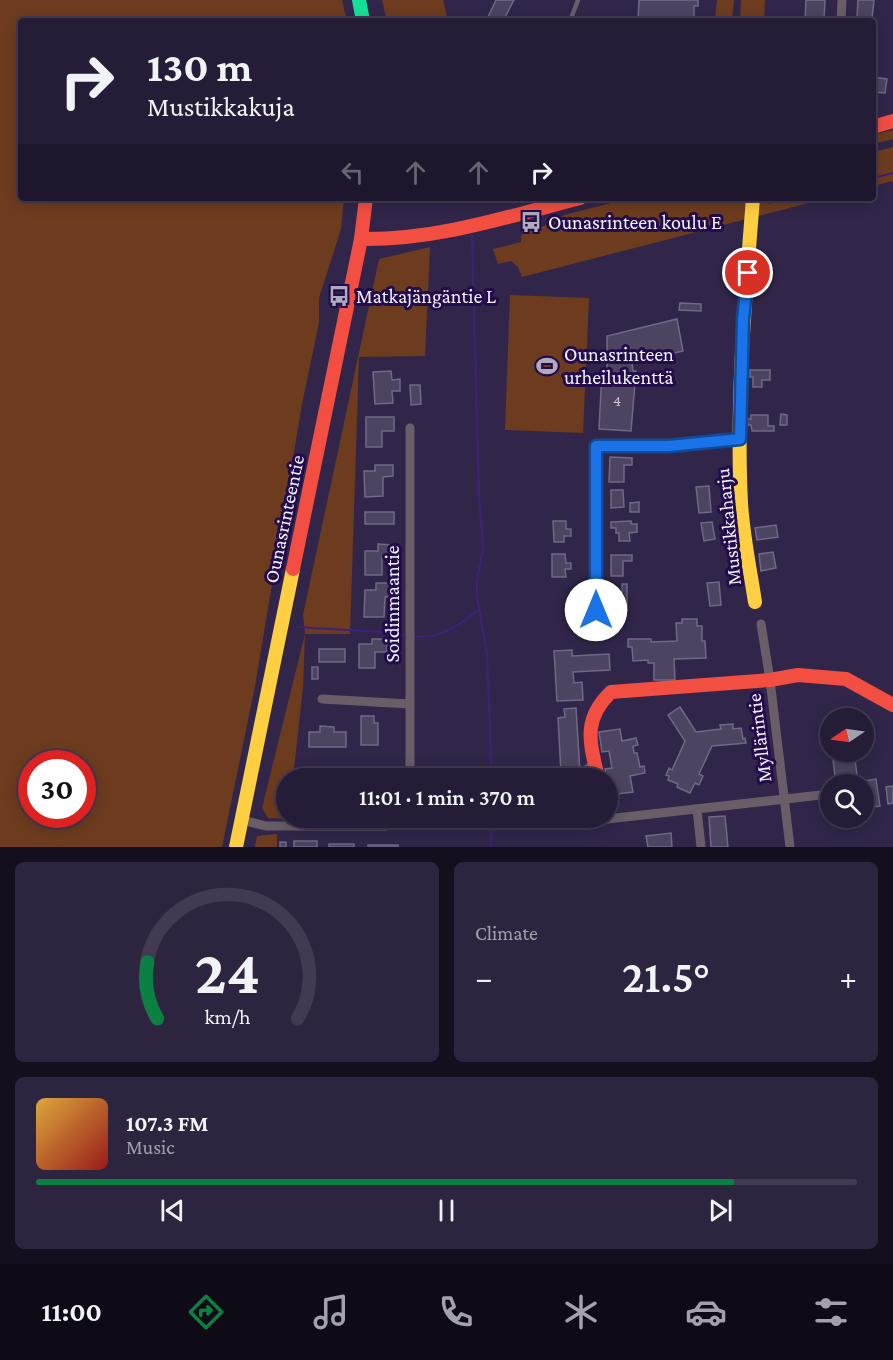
<!DOCTYPE html>
<meta charset="utf-8">
<style>
:root{--surface:#251c37;--page:#2d253f;--text:#f1f3f6;--muted:#a3a1ad;--line:#423a52;--accent:#0b8043}
body{margin:0;font-family:"Crimson Pro",serif;background:var(--page);color:var(--text);height:100vh;display:flex;flex-direction:column;font-size:22px;white-space:nowrap}
*{box-sizing:border-box;margin:0}
p{font-size:20px;color:var(--muted)}
.icon{flex:none;width:33px;height:33px;fill:none;stroke:currentColor;stroke-width:2;stroke-linecap:round;stroke-linejoin:round}
.map{position:relative;height:847px;overflow:hidden}
.panel{display:flex;flex-direction:column;gap:15px;padding:15px;background:#140f1e;flex:1}
.panel>*{flex:none}
.banner{position:absolute;left:18px;top:18px;width:858px;height:183px;border-radius:6px;box-shadow:0 3px 15px #0003,0 0 0 2px var(--line);background:#251c37;color:var(--text);overflow:hidden}
.needle{width:39px;rotate:257deg}
.buttons{position:absolute;left:820px;top:708px;display:grid;gap:12px}
.buttons a{display:grid;place-items:center;width:54px;height:54px;border-radius:50%;background:var(--surface);box-shadow:0 3px 15px #0003,0 0 0 2px var(--line);font-size:30px}
.speed{position:absolute;left:18px;top:750px;display:flex;gap:12px;font-size:30px;font-weight:700;text-align:center}
.speed>*{display:grid;place-content:center;width:78px;height:78px;border-radius:50%;background:var(--surface);box-shadow:0 3px 15px #0003,0 0 0 2px var(--line);line-height:1}
.speed .limit{border:9px solid #d22;background:#fff;color:#111}
.pin{position:absolute;display:grid;place-items:center;width:51px;height:51px;color:#fff;margin:-26px;border:3px solid #fff;border-radius:50%;box-shadow:0 2px 6px #0007}
.me{position:absolute;width:66px;margin:-33px;rotate:0deg;stroke-linejoin:round;filter:drop-shadow(0 0 4px #0008)}
.turn{display:flex;align-items:center;gap:21px;height:126px;padding:0 30px;font-size:27px}
.turn .icon{width:78px;height:78px;stroke-width:2.5}
.turn b{display:block;font-size:42px;line-height:51px}
.lanes{display:flex;align-items:center;height:57px;padding:0 30px;background:#0003;justify-content:center;gap:30px;direction:ltr}
.lanes .off{opacity:.35}
.big{font-size:45px;font-weight:600;line-height:1.1}
.panel .widget{flex:1;display:flex;flex-direction:column;justify-content:center;gap:9px;min-width:0;padding:0 21px;border-radius:9px;background:var(--page)}
.panel .dial{align-items:center;gap:0}
.dial svg{height:156px;overflow:visible;fill:none;stroke:var(--line);stroke-width:7;stroke-linecap:round;text-anchor:middle}
.dial text{fill:var(--text);stroke:none}
.song{display:flex;align-items:center;gap:18px}
.cover{width:72px;height:72px;border-radius:9px;background:linear-gradient(135deg,hsl(40 70% 55%),hsl(0 70% 35%))}
.played{height:6px;border-radius:3px;background:linear-gradient(90deg,var(--accent) 85%,var(--line) 85%)}
.keys{display:flex;justify-content:space-around;direction:ltr}
.heat{display:flex;justify-content:space-between;align-items:center;font-size:33px;direction:ltr}
.panel .tiles{flex:1;display:grid;gap:15px;grid-template-columns:1fr 1fr}
.widget:last-child{grid-column:span 2}
.trip{position:absolute;left:276px;top:768px;width:342px;height:60px;border-radius:30px;background:var(--surface);box-shadow:0 3px 15px #0003,0 0 0 2px var(--line);font-weight:600;line-height:60px;text-align:center}
.menu{display:flex;height:96px;justify-content:space-around;align-items:center;background:#0f0b16;color:var(--muted)}
.menu .icon{width:42px;height:42px}
.menu .selected{color:var(--accent)}
.menu b{font-size:27px;color:var(--text)}
.map>svg:first-child{display:block}
.green{fill:#6d3c1f;fill-rule:evenodd}
.lines{fill:none;stroke-linecap:round;stroke-linejoin:round}
.stream{stroke:#3e2178;stroke-width:2}
.building{fill:#4c4461;stroke:#706886;stroke-width:1.5}
.lane{stroke:#695d67;stroke-width:4.5}
.street{stroke:#695d67;stroke-width:9}
.fast{stroke:#16e098;stroke-width:14}
.slow{stroke:#ffcf43;stroke-width:14}
.jam{stroke:#f24e42;stroke-width:14}
.route-casing{stroke:#114b97;stroke-width:15}
.route{stroke:#1a73e8;stroke-width:10}
.labels{text-anchor:middle;dominant-baseline:central;stroke-width:6;stroke-linejoin:round;paint-order:stroke}
.number-label{font-size:16px;fill:#c9c6d4}
.poi-label{font-size:20px;fill:#f3f2fa;stroke:#230c4b;text-anchor:start}
.street-label{font-size:20px;fill:#f3f2fa;stroke:#230c4b}
</style>
<div class="map">
<svg width="893" height="847" viewBox="0 0 893 847">
<rect width="100%" height="100%" fill="#312649"/>
<g class="green">
<path d="M0,0H342L347,21H21V198H344L341,229L319,298V323L302,404L255,686L222,847H0ZM32,764H82V814H32Z"/>
<polygon points="382,0 443,0 448,21 387,21"/>
<polygon points="717,0 734,0 732,19 715,18"/>
<polygon points="741,0 765,0 764,21 740,21"/>
<polygon points="893,130 893,139 873,144 873,135"/>
<polygon points="893,147 893,181 873,186 873,152"/>
<polygon points="631,198 828,198 522,277 518,267 511,261 498,264 493,249 521,242 522,231 544,226 564,215"/>
<polygon points="430,247 425,356 359,357 350,634 305,634 303,687 293,778 286,778 286,818 289,818 289,819 268,818 262,808 305,634 303,615 379,259"/>
<polygon points="510,295 589,298 583,433 505,430"/>
<polygon points="277,834 277,847 255,847 257,836"/>
</g>
<g class="lines">
<g class="stream">
<polyline points="873,178 893,173"/>
<polyline points="769,203 790,198"/>
<polyline points="472,235 479,496 483,547 477,581 477,597 487,653 492,778"/>
<path d="M298,627C334,630 370,630 406,635"/>
<path d="M412,636C438,640 459,626 478,610"/>
<polyline points="491,847 492,818"/>
</g>
</g>
<g class="building">
<polygon points="496,0 514,0 503,21 486,21"/>
<polygon points="639,0 698,0 698,6 694,6 694,21 638,21"/>
<polygon points="806,0 825,0 824,20 805,19"/>
<polygon points="858,0 874,0 872,19 857,18"/>
<polygon points="873,77 887,79 885,93 873,92"/>
<polygon points="680,303 701,304 701,311 679,310"/>
<polygon points="677,319 683,351 632,363 633,371 636,371 631,431 599,429 602,371 607,371 607,336"/>
<polygon points="750,370 770,370 770,380 762,380 762,387 753,387 753,377 750,377"/>
<polygon points="391,371 392,380 400,379 400,391 392,391 393,403 375,404 373,372"/>
<polygon points="410,385 420,385 421,404 411,405"/>
<polygon points="781,414 787,415 787,425 780,425"/>
<polygon points="751,415 768,415 768,426 774,426 774,431 752,431 751,425 748,425 747,419 751,419"/>
<polygon points="366,417 394,417 394,431 382,431 382,447 366,447"/>
<polygon points="610,457 632,458 632,465 624,465 624,482 609,482"/>
<polygon points="375,465 393,465 393,476 383,477 383,496 365,497 364,471 375,471"/>
<polygon points="709,486 711,512 699,513 696,487"/>
<polygon points="611,490 623,490 624,507 611,508"/>
<polygon points="639,502 639,512 630,512 630,503"/>
<rect x="365" y="512" width="29" height="12"/>
<polygon points="553,521 566,521 566,529 571,529 571,536 564,536 564,542 554,542"/>
<polygon points="631,521 631,524 637,524 637,532 629,533 630,541 619,541 619,533 616,533 616,528 611,528 611,522"/>
<polygon points="712,522 715,539 704,541 701,523"/>
<polygon points="776,525 778,537 757,540 755,528"/>
<polygon points="378,544 392,545 392,557 382,557 382,575 365,575 365,551 378,551"/>
<polygon points="773,552 776,568 761,571 759,554"/>
<polygon points="552,554 565,554 566,563 571,563 571,569 565,569 566,577 552,577"/>
<polygon points="611,555 632,555 632,561 623,561 623,576 611,576"/>
<polygon points="719,582 721,605 710,606 707,583"/>
<polygon points="376,583 393,583 393,597 385,597 384,617 364,617 365,590 376,590"/>
<polygon points="622,584 627,584 627,610 615,610 615,592 622,592"/>
<polygon points="682,619 697,619 697,626 702,626 702,641 705,641 706,658 674,659 675,680 654,680 654,663 648,663 648,660 633,661 632,647 628,647 628,639 651,639 651,642 677,641 676,623 682,623"/>
<polygon points="372,639 387,639 387,652 375,652 375,668 359,668 359,644 372,644"/>
<rect x="319" y="649" width="26" height="13"/>
<polygon points="572,650 572,656 609,654 610,670 573,672 574,683 582,682 583,700 557,701 554,651"/>
<rect x="312" y="667" width="6" height="12"/>
<polygon points="680,707 696,732 721,729 720,725 733,724 733,729 741,728 743,739 745,738 746,743 712,746 699,774 703,776 699,785 695,783 690,793 677,787 678,784 668,780 669,776 666,775 669,768 672,770 685,741 668,715"/>
<polygon points="576,708 580,772 561,773 558,718 565,717 564,709"/>
<polygon points="361,716 374,716 374,723 378,723 378,745 361,745"/>
<polygon points="320,726 334,727 334,732 346,732 346,747 309,747 309,732 320,732"/>
<polygon points="620,729 622,741 636,738 638,745 633,746 634,753 637,753 640,767 644,766 645,773 630,776 633,792 617,794 617,789 609,790 605,769 612,768 609,751 602,752 599,732"/>
<polygon points="832,752 854,752 858,782 876,779 880,806 864,808 864,784 836,784"/>
<rect x="302" y="768" width="18" height="10"/>
<rect x="357" y="775" width="17" height="3"/>
<polygon points="893,786 893,803 888,804 886,787"/>
<polygon points="725,816 728,847 711,847 709,817"/>
<polygon points="840,818 863,818 855,820 855,823 850,824 850,819 840,820"/>
<polygon points="671,833 672,847 648,847 646,836"/>
<rect x="294" y="841" width="23" height="6"/>
<rect x="280" y="842" width="6" height="5"/>
<rect x="329" y="844" width="25" height="3"/>
<rect x="368" y="845" width="30" height="2"/>
</g>
<g class="lines">
<polyline class="lane" points="570,21 578,0"/>
<g class="street">
<polyline points="841,21 842,0"/>
<polyline points="596,610 596,445 669,446 740,439"/>
<polyline points="761,624 770,680 790,847"/>
<polyline points="322,699 410,704"/>
<polyline points="410,778 410,428"/>
<polyline points="581,778 586,770 595,763"/>
<polyline points="697,809 701,847"/>
<polyline points="585,818 590,821 607,819"/>
<polyline points="607,818 607,819 821,795"/>
<polyline points="242,820 266,826 386,826 398,823 405,818"/>
</g>
<polyline class="fast" points="359,0 363,21"/>
<g class="slow">
<path d="M753,198C745,299 736,401 741,503C743,536 750,569 755,602"/>
<polyline points="236,847 293,569"/>
</g>
<g class="jam">
<polyline points="873,127 893,121"/>
<path d="M361,239C437,240 507,217 580,198"/>
<polyline points="293,569 361,239 366,198"/>
<path d="M598,778C590,742 582,720 611,692L770,680L798,675L846,679L893,705"/>
</g>
</g>
<g class="lines">
<defs>
<polyline id="route" points="596,610 596,446 669,446 740,439 743,319 748,273"/>
</defs>
<use href="#route" class="route-casing"/>
<use href="#route" class="route"/>
</g>
<defs>
<symbol id="bus-bare" viewBox="-9 -9 18 18"><path d="M-5-6H5V4H4V6H2V4H-2V6H-4V4H-5ZM-3.5-4V0h7V-4ZM-3.5 1.2v1.5H-2V1.2ZM2 1.2v1.5H3.5V1.2Z" fill="#afabbc" stroke="#230c4b" stroke-width="2.5" paint-order="stroke"/></symbol>
<symbol id="stadium-bare" viewBox="-9 -9 18 18"><path d="M0-5a6.5 5 0 1 0 0 10a6.5 5 0 1 0 0-10ZM-3.5-1.8h7v3.6h-7Z" fill="#afabbc" stroke="#230c4b" stroke-width="2.5" paint-order="stroke"/></symbol>
</defs>
<g fill-rule="evenodd">
<use href="#bus-bare" x="516" y="207" width="30" height="30"/>
<use href="#bus-bare" x="324" y="281" width="30" height="30"/>
<use href="#stadium-bare" x="532" y="351" width="30" height="30"/>
</g>
<g class="labels">
<g class="number-label">
<text x="617" y="400">4</text>
</g>
<g class="poi-label">
<text x="548" y="222">Ounasrinteen koulu E</text>
<text x="356" y="296">Matkajängäntie L</text>
<text x="564" y="354">Ounasrinteen<tspan x="564" dy="23">urheilukenttä</tspan></text>
</g>
<g class="street-label">
<text transform="translate(284 519) rotate(-78)">Ounasrinteentie</text>
<text transform="translate(728 527) rotate(-96)">Mustikkaharju</text>
<text transform="translate(392 604) rotate(-90)">Soidinmaantie</text>
<text transform="translate(759 738) rotate(-97)">Myllärintie</text>
</g>
</g>
</svg>
<div class="buttons">
<a><svg class="needle" viewBox="-14 -14 28 28"><path d="M0-13l5 13h-10z" fill="#e53935"/><path d="M0 13l5-13h-10z" fill="#a3a1ad"/></svg></a>
<a><svg class="icon" aria-label="search" viewBox="0 0 24 24"><circle cx="10" cy="10" r="6"/><path d="M15 15l6 6"/></svg></a>
</div>
<div class="speed"><div class="limit">30</div></div>
<div class="pin" style="left:748px;top:273px;background:#d93025"><svg class="icon" aria-label="arrive" viewBox="0 0 24 24"><path d="M6 21V4h12l-3 4 3 4H6"/></svg></div>
<svg class="me" style="left:596px;top:610px" viewBox="-20 -20 40 40"><circle r="19" fill="#fff"/><path d="M0-13L10 11 0 6-10 11z" fill="#1a73e8"/></svg>
<div class="trip">11:01 · 1 min · 370 m</div>
<div class="banner">
<div class="turn"><svg class="icon" aria-label="right" viewBox="0 0 24 24"><path d="M7 20v-9h11M14 6l5 5-5 5"/></svg><div><b>130 m</b>Mustikkakuja</div></div>
<div class="lanes"><svg class="icon off" aria-label="left" viewBox="0 0 24 24"><path d="M17 20v-9H6M10 6l-5 5 5 5"/></svg><svg class="icon off" aria-label="ahead" viewBox="0 0 24 24"><path d="M12 20V5M6 11l6-6 6 6"/></svg><svg class="icon off" aria-label="ahead" viewBox="0 0 24 24"><path d="M12 20V5M6 11l6-6 6 6"/></svg><svg class="icon" aria-label="right" viewBox="0 0 24 24"><path d="M7 20v-9h11M14 6l5 5-5 5"/></svg></div>
</div>
</div>
<section class="panel">
<div class="tiles">
<div class="widget dial"><svg viewBox="0 0 100 80">
<path d="M14 69A42 42 0 1 1 86 69"/>
<path d="M14 69A42 42 0 0 1 9 40" stroke="#0b8043"/>
<text x="50" y="56" font-size="32" font-weight="700">24</text>
<text x="50" y="72" font-size="11">km/h</text>
</svg></div>
<div class="widget"><p>Climate</p>
<div class="heat"><a>−</a><b class="big">21.5°</b><a>+</a></div>
</div>
<div class="widget">
<div class="song"><i class="cover"></i><div><b>107.3 FM</b><p>Music</p></div></div>
<div class="played"></div>
<div class="keys"><svg class="icon" aria-label="previous" viewBox="0 0 24 24"><path d="M18 5L8 12l10 7zM5 5v14"/></svg><svg class="icon" aria-label="pause" viewBox="0 0 24 24"><path d="M8 5v14M16 5v14"/></svg><svg class="icon" aria-label="next" viewBox="0 0 24 24"><path d="M6 5l10 7-10 7zM19 5v14"/></svg></div>
</div>
</div>
</section>
<nav class="menu">
<b>11:00</b>
<svg class="icon selected" aria-label="directions" viewBox="0 0 24 24"><path d="M12 3l9 9-9 9-9-9zM9 14v-3h6M13 9l2 2-2 2"/></svg>
<svg class="icon" aria-label="music" viewBox="0 0 24 24"><path d="M9 18V5l10-2v13"/><circle cx="6" cy="18" r="3"/><circle cx="16" cy="16" r="3"/></svg>
<svg class="icon" aria-label="phone" viewBox="0 0 24 24"><path d="M5 4h4l2 5-3 2q2 4 5 5l2-3 5 2v4C11 20 4 13 5 4z"/></svg>
<svg class="icon" aria-label="climate" viewBox="0 0 24 24"><path d="M12 3v18M4 7l16 10M4 17L20 7"/></svg>
<svg class="icon" aria-label="car" viewBox="0 0 24 24"><path d="M5 17H2v-5l4-1 3-4h7l3 4 3 1v5h-3M9 17h6M6 11h13"/><circle cx="7" cy="17" r="2"/><circle cx="17" cy="17" r="2"/></svg>
<svg class="icon" aria-label="filters" viewBox="0 0 24 24"><path d="M4 7h16M4 17h16"/><circle cx="9" cy="7" r="2"/><circle cx="15" cy="17" r="2"/></svg>
</nav>
